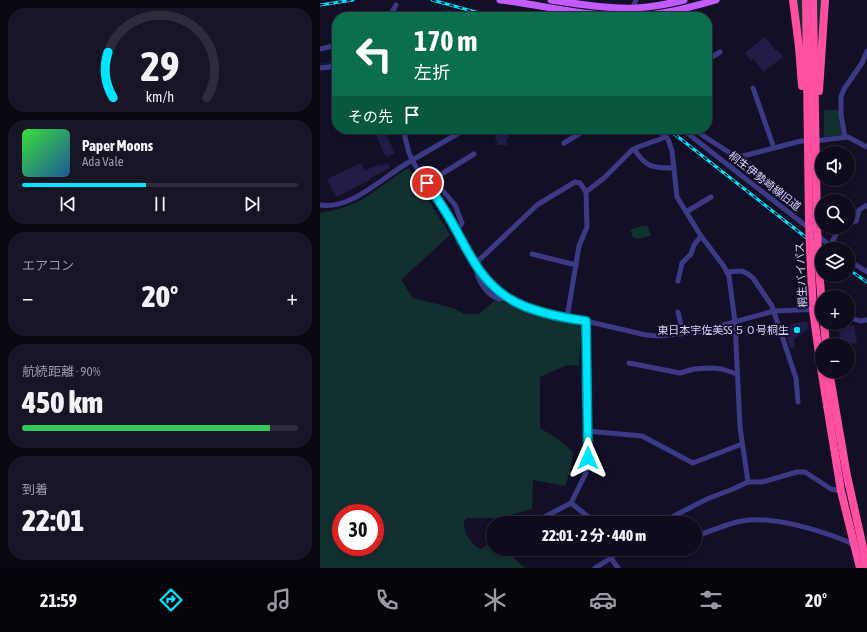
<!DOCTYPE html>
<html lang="ja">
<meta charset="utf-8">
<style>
:root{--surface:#0e0b1c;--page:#171425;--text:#f1f3f6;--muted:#9b9ba3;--line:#2e2b3b;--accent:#00e5ff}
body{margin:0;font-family:"Asap Condensed","Noto Sans JP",sans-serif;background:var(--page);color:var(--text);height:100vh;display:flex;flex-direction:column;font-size:15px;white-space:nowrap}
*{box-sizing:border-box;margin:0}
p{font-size:13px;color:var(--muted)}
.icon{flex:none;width:22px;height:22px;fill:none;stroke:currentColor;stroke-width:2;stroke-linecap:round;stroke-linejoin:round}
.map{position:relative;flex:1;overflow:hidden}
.drawer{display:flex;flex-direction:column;gap:8px;padding:8px;background:#08060f;width:320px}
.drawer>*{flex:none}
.banner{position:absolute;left:12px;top:12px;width:380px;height:122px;border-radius:16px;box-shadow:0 2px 6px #0003,0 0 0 1px var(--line);background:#0b6e4f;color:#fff;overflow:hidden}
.fabs{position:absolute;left:495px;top:146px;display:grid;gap:8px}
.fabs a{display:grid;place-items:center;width:40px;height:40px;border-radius:50%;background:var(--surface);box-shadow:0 2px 6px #0003,0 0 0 1px var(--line);font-size:20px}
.speed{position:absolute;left:12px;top:504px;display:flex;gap:8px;font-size:20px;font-weight:700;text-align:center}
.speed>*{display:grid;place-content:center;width:52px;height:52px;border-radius:50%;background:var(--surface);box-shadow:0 2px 6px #0003,0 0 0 1px var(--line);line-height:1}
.speed .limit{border:6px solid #d22;background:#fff;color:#111}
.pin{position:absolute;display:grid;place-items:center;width:34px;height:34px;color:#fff;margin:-17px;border:2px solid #fff;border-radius:50%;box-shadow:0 1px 4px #0007}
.me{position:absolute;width:44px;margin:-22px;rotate:0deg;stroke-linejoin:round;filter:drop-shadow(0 0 3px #0008)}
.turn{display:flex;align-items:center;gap:14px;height:84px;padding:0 16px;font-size:18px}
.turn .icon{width:52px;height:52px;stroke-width:2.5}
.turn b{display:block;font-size:28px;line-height:34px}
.then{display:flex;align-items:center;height:38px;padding:0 16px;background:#0003;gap:8px;font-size:15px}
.big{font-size:30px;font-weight:800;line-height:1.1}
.drawer .widget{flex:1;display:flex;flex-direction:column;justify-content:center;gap:6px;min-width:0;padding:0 14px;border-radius:16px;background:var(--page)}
.drawer .dial{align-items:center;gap:0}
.dial svg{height:104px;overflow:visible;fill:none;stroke:var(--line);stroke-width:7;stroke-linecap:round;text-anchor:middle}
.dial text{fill:var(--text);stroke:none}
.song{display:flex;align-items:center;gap:12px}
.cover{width:48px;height:48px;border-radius:6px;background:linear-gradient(135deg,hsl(120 70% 55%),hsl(210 70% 35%))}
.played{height:4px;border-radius:2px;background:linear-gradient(90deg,var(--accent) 45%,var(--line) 45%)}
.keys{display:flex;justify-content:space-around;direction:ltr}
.heat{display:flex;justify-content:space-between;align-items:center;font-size:22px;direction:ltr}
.charge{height:6px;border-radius:3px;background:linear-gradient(90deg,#34c759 90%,var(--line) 0)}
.trip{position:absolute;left:166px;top:516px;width:216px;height:40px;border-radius:20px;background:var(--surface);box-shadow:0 2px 6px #0003,0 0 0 1px var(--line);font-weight:800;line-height:40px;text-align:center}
.dock{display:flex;height:64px;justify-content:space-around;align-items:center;background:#06040b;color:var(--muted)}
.dock .icon{width:28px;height:28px}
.dock .selected{color:var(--accent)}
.dock b{font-size:18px;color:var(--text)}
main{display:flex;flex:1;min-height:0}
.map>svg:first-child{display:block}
.green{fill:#12302f;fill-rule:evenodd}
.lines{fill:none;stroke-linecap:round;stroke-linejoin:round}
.stream{stroke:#0c2248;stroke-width:1.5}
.building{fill:#241b47}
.minor{stroke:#3d3a85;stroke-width:5}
.major{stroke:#c25bff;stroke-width:7}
.highway{stroke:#ff4fa3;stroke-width:8}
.rail-casing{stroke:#00e5ff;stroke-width:3}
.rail{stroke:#130f26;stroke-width:1.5;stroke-dasharray:4.5;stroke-linecap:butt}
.highway-bridge{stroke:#ff4fa3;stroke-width:8}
.route-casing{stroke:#0095a6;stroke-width:10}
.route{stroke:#00e5ff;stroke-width:7}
.poi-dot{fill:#00e5ff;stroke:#130f26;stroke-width:1.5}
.labels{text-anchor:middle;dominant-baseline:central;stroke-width:4;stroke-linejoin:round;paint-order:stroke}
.street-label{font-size:11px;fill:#d9d4ff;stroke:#130f26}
.poi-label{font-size:11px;fill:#d9d4ff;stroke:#130f26;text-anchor:end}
</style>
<main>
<section class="drawer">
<div class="widget dial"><svg viewBox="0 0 100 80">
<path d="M14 69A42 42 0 1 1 86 69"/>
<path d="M14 69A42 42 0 0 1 10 34" stroke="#00e5ff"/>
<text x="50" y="56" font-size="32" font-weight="700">29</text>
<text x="50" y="72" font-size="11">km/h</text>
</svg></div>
<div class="widget">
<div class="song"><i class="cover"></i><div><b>Paper Moons</b><p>Ada Vale</p></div></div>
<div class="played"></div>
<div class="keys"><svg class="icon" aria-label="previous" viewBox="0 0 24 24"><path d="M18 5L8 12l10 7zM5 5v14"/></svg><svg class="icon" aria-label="pause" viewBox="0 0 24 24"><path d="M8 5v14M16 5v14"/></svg><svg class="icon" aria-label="next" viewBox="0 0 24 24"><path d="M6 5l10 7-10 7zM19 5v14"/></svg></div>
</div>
<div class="widget"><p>エアコン</p>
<div class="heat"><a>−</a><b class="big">20°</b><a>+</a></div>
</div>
<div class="widget"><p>航続距離 · 90%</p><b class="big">450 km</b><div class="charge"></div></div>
<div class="widget"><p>到着</p><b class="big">22:01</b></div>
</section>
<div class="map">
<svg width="547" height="568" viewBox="0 0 547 568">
<rect width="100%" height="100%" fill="#130f26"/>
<g class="green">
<polygon points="476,0 483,0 483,76"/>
<polygon points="497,0 504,0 498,76"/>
<polygon points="504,110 519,110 522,135 504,137"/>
<path d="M86,169H90L130,235L81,280L93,298L133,308L144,314H159L174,301H180L214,314L261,326L259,366L247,365L220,377V428L239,440L253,452L251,468L245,486L213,480L212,509L180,518H148L144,521C142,530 152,546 161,549L173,542V549H184L205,568H0V213L19,209L42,200ZM21,513H55V547H21Z"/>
<polygon points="321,226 328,226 331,236 317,239 313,237 310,230"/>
</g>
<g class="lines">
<g class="stream">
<polyline points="111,17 127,9"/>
<polyline points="0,64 17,62"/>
</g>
</g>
<g class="building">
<polygon points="445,37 456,51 458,50 463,57 443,72 434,59 431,61 425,53"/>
<polygon points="53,129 63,129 75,153 66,157"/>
<polygon points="177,129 190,129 189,138 187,138 187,145 177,145 177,141 175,140"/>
<polygon points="41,163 45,171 59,164 61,166 68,163 70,168 49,179 50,180 16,197 7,179"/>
<polygon points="487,321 489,330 485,331 474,339 475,347 470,348 463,326"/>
<polygon points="518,323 529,323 530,326 534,325 537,343 521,345"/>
</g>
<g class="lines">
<g class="minor">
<polyline points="312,10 316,0"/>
<polyline points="69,17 76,5"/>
<polyline points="117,17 130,13 148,17"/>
<polyline points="0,49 17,45"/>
<polyline points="387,60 400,52"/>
<polyline points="0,68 17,66"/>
<polyline points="433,88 454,148"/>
<polyline points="83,129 89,153 98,171 130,219 151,258 169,283 179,291 195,302 211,308 247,318 270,322 326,335 339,336 378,332 454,311 502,309"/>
<polyline points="337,129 348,139 352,151 357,197 381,236 403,265 409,276 415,322 420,427 428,482"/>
<polyline points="362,129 490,229"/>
<polyline points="373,129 413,155 419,157 481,141 488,141"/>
<polyline points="525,137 521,115 521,97 524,89 542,63 547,51"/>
<polyline points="495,141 528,137 547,147"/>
<polyline points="244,143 267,129"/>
<path d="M314,149C326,168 333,168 354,168"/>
<polyline points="113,179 135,205 142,223 141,225 136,228"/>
<polyline points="107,183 154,154"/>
<path d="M0,205C31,210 62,178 86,164C104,153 122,143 139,133L144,129"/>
<polyline points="366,212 391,197"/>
<polyline points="528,223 536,221 539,210 547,205"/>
<polyline points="497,235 514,249"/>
<polyline points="510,246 520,227"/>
<polyline points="212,254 256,265"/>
<polyline points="528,260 547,272"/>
<polyline points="155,264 217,205 255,182 260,183 266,192"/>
<path d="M159,270L157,273C160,284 168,296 179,299L186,297"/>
<polyline points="407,272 422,271 428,274 433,278 452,306 476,378 478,402"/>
<polyline points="358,281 362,263 371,254 374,245 381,236"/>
<polyline points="358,312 363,334"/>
<polyline points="528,317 540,321 547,320"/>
<polyline points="247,318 259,246 267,227 266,192 284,178 312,150 318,147 346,137"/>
<polyline points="266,321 267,463 266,473 251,503 276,523"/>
<polyline points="309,363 360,373 374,369 391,368 402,369 417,374"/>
<polyline points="267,431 322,436 373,463 422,444"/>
<polyline points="213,523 251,503"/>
<polyline points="347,523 352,517 387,499 413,489 428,482 442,482 477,472 485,472 511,489 521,491"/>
<polyline points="168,537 173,538"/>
<path d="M375,537C390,531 406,524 422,521C453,515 507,532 535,545"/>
<polyline points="291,558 298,568"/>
<polyline points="275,568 291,558 299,549"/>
</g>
<g class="major">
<path d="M180,0C223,5 266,17 310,16C339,16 368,8 396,0"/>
<path d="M231,0C259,4 287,9 315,8C332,7 348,4 364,0"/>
</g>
<g class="highway">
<polyline points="473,0 479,47 482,86"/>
<polyline points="486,0 489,220"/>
<polyline points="493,0 497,225"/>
<polyline points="499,91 505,0"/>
<polyline points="490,250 493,310 501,368 521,491 540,568"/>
<polyline points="498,255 502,306"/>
<polyline points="504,323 506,345"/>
<polyline points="509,371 527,476 547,565"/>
</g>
<defs>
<g id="rail">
<polyline points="112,0 174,17"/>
<polyline points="0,5 33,0"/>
<polyline points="348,129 502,250"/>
<polyline points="528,269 547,282"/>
</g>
</defs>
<use href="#rail" class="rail-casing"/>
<use href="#rail" class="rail"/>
<g class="highway-bridge">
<polyline points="489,220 490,250"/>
<polyline points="497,225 498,255"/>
</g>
</g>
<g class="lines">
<defs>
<path id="route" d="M107,183C115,195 123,207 130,219C147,248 159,281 190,299C209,311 244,318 266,321L268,458"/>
</defs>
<use href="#route" class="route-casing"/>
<use href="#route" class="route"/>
</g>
<circle class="poi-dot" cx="477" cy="330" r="4"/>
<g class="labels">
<g class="street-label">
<text transform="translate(445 181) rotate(38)">桐生伊勢崎線旧道</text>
<text transform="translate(481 275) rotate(-93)">桐生バイパス</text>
</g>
<g class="poi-label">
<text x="469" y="330">東日本宇佐美SS ５０号桐生</text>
</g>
</g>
</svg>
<div class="fabs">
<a><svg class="icon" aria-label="sound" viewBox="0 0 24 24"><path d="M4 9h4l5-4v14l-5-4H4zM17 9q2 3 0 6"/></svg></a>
<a><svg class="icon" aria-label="search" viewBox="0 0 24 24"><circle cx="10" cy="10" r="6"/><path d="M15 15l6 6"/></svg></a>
<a><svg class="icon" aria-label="layers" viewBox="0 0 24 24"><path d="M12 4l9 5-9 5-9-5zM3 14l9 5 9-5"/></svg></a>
<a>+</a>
<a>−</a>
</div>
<div class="speed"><div class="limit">30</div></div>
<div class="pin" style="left:107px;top:183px;background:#d93025"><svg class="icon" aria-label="arrive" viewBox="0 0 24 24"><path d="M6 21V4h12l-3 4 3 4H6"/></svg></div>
<svg class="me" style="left:268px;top:458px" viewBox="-20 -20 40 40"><path d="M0-17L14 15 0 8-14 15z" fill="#00e5ff" stroke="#fff" stroke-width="4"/></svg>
<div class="trip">22:01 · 2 分 · 440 m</div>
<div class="banner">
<div class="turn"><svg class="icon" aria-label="left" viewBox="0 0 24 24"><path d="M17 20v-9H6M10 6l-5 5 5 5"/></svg><div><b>170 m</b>左折</div></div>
<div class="then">その先<svg class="icon" aria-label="arrive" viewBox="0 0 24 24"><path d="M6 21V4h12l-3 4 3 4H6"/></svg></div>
</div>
</div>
</main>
<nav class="dock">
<b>21:59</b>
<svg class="icon selected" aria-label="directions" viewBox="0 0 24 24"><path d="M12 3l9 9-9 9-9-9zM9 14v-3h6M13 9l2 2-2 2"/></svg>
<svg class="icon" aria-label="music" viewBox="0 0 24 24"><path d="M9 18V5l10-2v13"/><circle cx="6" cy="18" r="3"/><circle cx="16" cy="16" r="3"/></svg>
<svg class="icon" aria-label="phone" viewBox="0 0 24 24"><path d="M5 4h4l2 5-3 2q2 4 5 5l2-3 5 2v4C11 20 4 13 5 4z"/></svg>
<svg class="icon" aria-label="climate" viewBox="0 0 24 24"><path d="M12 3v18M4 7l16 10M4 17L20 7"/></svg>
<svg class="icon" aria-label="car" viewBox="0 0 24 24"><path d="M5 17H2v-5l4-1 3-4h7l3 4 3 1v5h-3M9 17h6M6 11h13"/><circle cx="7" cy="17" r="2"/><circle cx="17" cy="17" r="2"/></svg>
<svg class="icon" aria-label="filters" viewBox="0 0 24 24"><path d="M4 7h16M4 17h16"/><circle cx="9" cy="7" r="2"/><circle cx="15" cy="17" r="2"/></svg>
<b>20°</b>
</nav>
